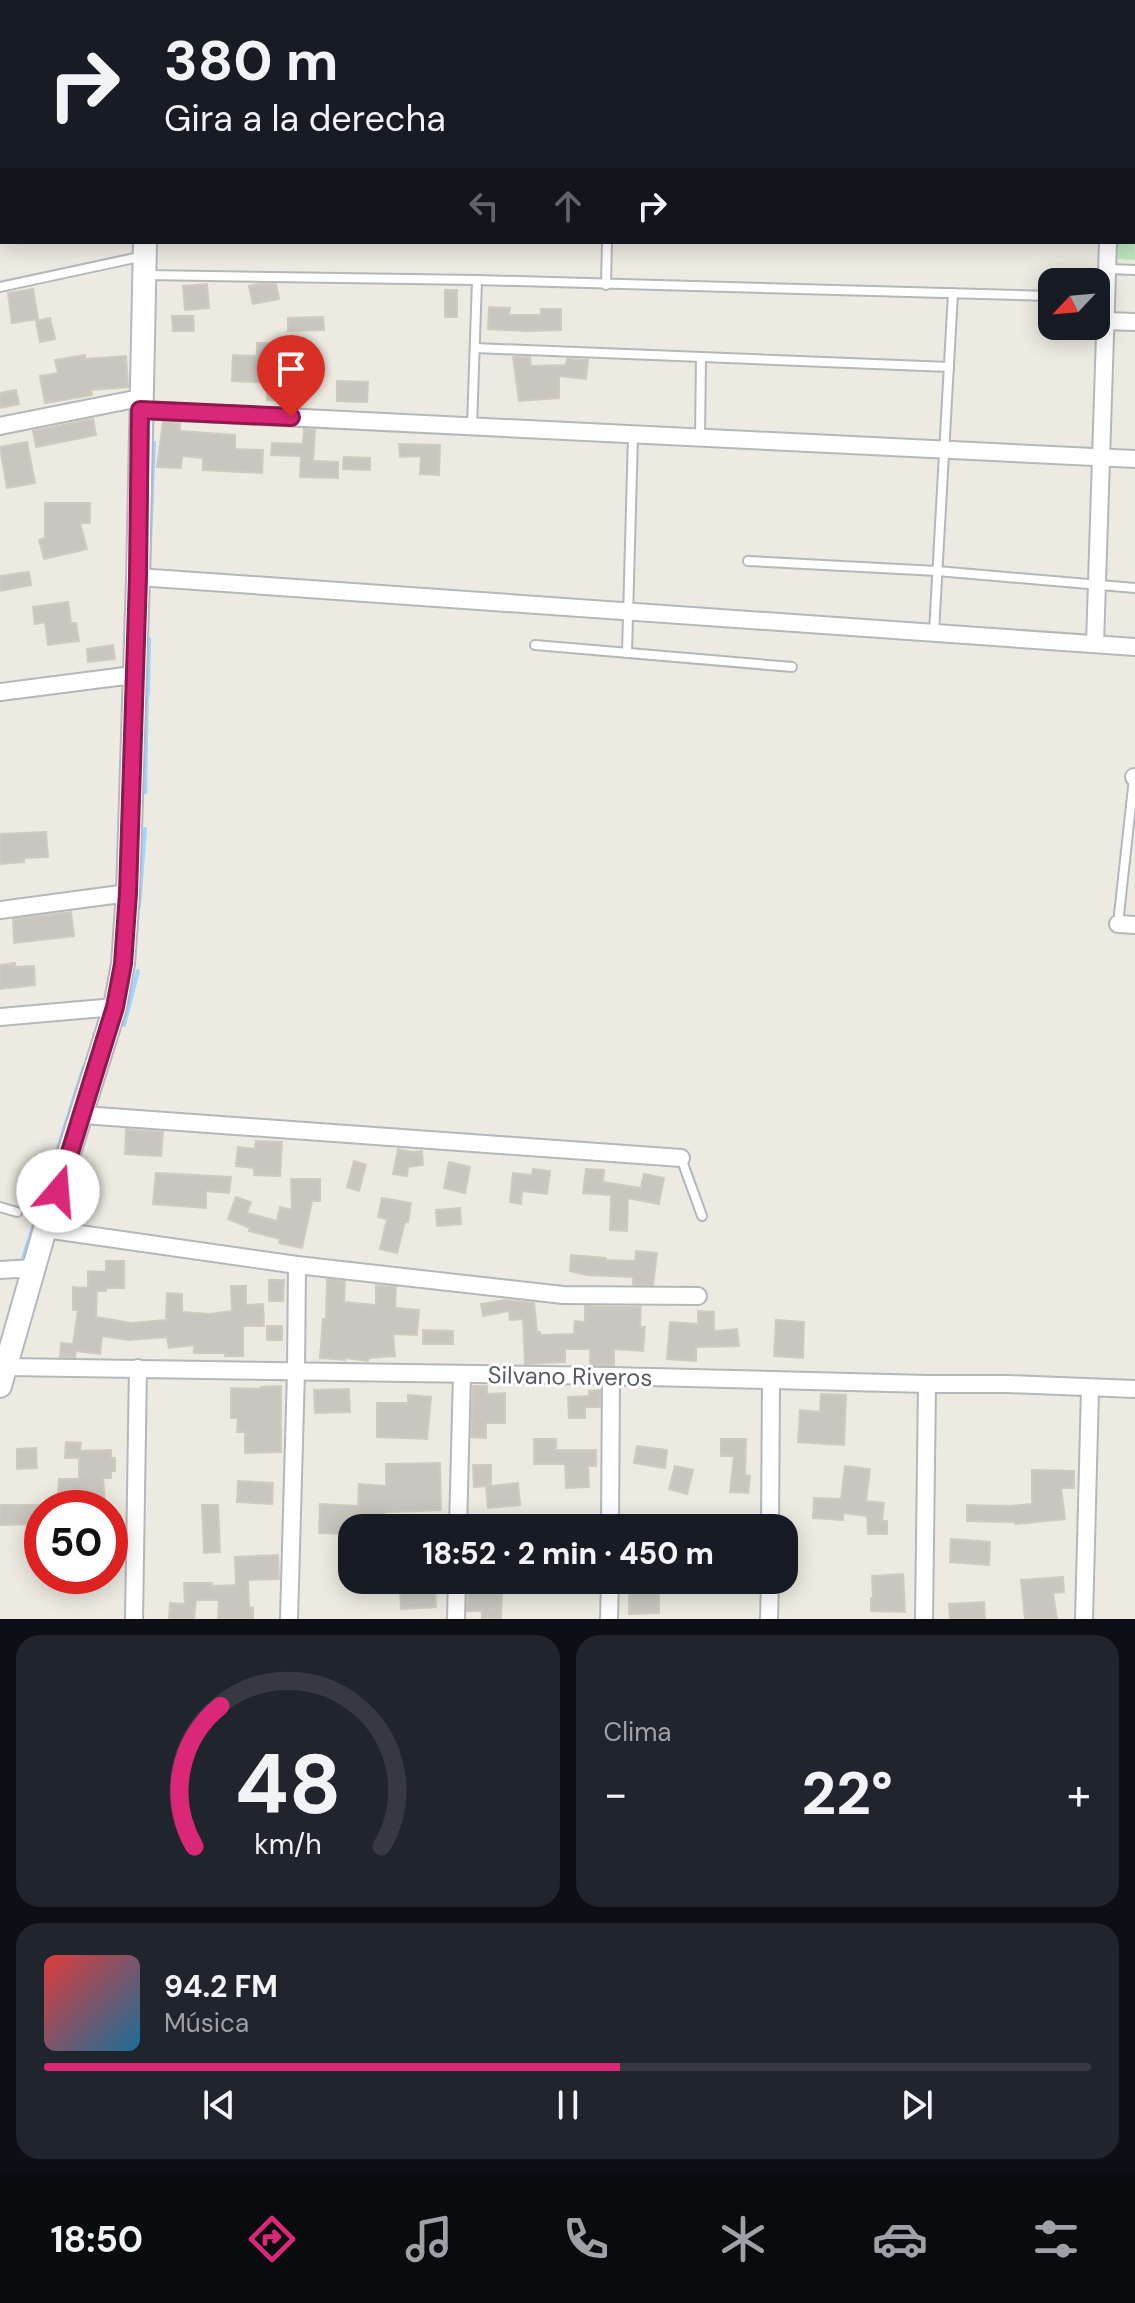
<!DOCTYPE html>
<html lang="es">
<meta charset="utf-8">
<style>
:root{--surface:#171b24;--page:#20242c;--text:#f1f3f6;--muted:#9ea1a6;--line:#363941;--accent:#db2777}
body{margin:0;font-family:"DM Sans",sans-serif;background:var(--page);color:var(--text);height:100vh;display:flex;flex-direction:column;font-size:30px;white-space:nowrap}
*{box-sizing:border-box;margin:0}
p{font-size:26px;color:var(--muted)}
.icon{flex:none;width:44px;height:44px;fill:none;stroke:currentColor;stroke-width:2;stroke-linecap:round;stroke-linejoin:round}
.map{position:relative;height:1619px;overflow:hidden}
.sheet{display:flex;flex-direction:column;gap:16px;padding:16px;background:#0d0f14;flex:1}
.sheet>*{flex:none}
.guide{position:absolute;left:0px;top:0px;width:1136px;height:244px;box-shadow:0 4px 20px #0003;background:#171b24;color:var(--text);overflow:hidden}
.needle{width:52px;rotate:244deg}
.tools{position:absolute;left:1038px;top:268px;display:grid;gap:16px}
.tools a{display:grid;place-items:center;width:72px;height:72px;border-radius:16px;background:var(--surface);box-shadow:0 4px 20px #0003;font-size:40px}
.speed{position:absolute;left:24px;top:1490px;display:flex;gap:16px;font-size:40px;font-weight:700;text-align:center}
.speed>*{display:grid;place-content:center;width:104px;height:104px;border-radius:50%;background:var(--surface);box-shadow:0 4px 20px #0003;line-height:1}
.speed .limit{border:12px solid #d22;background:#fff;color:#111}
.pin{position:absolute;display:grid;place-items:center;width:68px;height:68px;color:#fff;margin:-82px -34px;border-radius:50% 50% 50% 0;rotate:-45deg;box-shadow:0 0 8px #0007}
.pin .icon{rotate:45deg}
.me{position:absolute;width:88px;margin:-44px;rotate:18deg;stroke-linejoin:round;filter:drop-shadow(0 0 6px #0008)}
.turn{display:flex;align-items:center;gap:28px;height:168px;padding:0 32px;font-size:36px}
.turn .icon{width:104px;height:104px;stroke-width:2.5}
.turn b{display:block;font-size:56px;line-height:68px}
.lanes{display:flex;align-items:center;height:76px;padding:0 32px;background:#0003;justify-content:center;gap:40px;direction:ltr}
.lanes .off{opacity:.35}
.big{font-size:60px;font-weight:800;line-height:1.1}
.sheet .widget{flex:1;display:flex;flex-direction:column;justify-content:center;gap:12px;min-width:0;padding:0 28px;border-radius:24px;background:var(--page)}
.sheet .dial{align-items:center;gap:0}
.dial svg{height:208px;overflow:visible;fill:none;stroke:var(--line);stroke-width:7;stroke-linecap:round;text-anchor:middle}
.dial text{fill:var(--text);stroke:none}
.song{display:flex;align-items:center;gap:24px}
.cover{width:96px;height:96px;border-radius:12px;background:linear-gradient(135deg,hsl(0 70% 55%),hsl(200 70% 35%))}
.played{height:8px;border-radius:4px;background:linear-gradient(90deg,var(--accent) 55%,var(--line) 55%)}
.keys{display:flex;justify-content:space-around;direction:ltr}
.heat{display:flex;justify-content:space-between;align-items:center;font-size:44px;direction:ltr}
.sheet .tiles{flex:1;display:grid;gap:16px;grid-template-columns:1fr 1fr}
.widget:last-child{grid-column:span 2}
.trip{position:absolute;left:338px;top:1514px;width:460px;height:80px;border-radius:24px;background:var(--surface);box-shadow:0 4px 20px #0003;font-weight:800;line-height:80px;text-align:center}
.tab-bar{display:flex;height:128px;justify-content:space-around;align-items:center;background:#090b0e;color:var(--muted)}
.tab-bar .icon{width:56px;height:56px}
.tab-bar .selected{color:var(--accent)}
.tab-bar b{font-size:36px;color:var(--text)}
.map>svg:first-child{display:block}
.industrial{fill:#dddbd5}
.green{fill:#bde4bd}
.water{fill:#9fd5fe}
.lines{fill:none;stroke-linecap:round;stroke-linejoin:round}
.stream{stroke:#9fd5fe;stroke-width:4}
.building{fill:#c9c6c0;stroke:#d1cbbf;stroke-width:2}
.lane-casing{stroke:#b4b7bb;stroke-width:12}
.street-casing{stroke:#b4b7bb;stroke-width:20}
.secondary-casing{stroke:#b5b8be;stroke-width:26}
.lane{stroke:#fff;stroke-width:8}
.street{stroke:#fff;stroke-width:16}
.secondary{stroke:#fff;stroke-width:22}
.route-casing{stroke:#8e194d;stroke-width:20}
.route{stroke:#db2777;stroke-width:14}
.labels{text-anchor:middle;dominant-baseline:central;stroke-width:6;stroke-linejoin:round;paint-order:stroke}
.street-label{font-size:24px;fill:#595d62;stroke:#fff}
</style>
<div class="map">
<svg width="1135" height="1619" viewBox="0 0 1135 1619">
<rect width="100%" height="100%" fill="#eceae1"/>
<rect class="industrial" x="160" y="0" width="858" height="2"/>
<polygon class="green" points="1134,208 1135,260 1118,259 1118,242 1134,242"/>
<g class="water">
<polygon points="153,441 156,441 151,570 148,570"/>
<polygon points="146,692 149,692 147,794 144,794"/>
<polygon points="82,1066 84,1067 24,1258 21,1258"/>
</g>
<g class="lines">
<g class="stream">
<polyline points="148,694 149,639"/>
<polyline points="139,906 145,829"/>
<polyline points="124,1025 138,971"/>
</g>
</g>
<g class="building">
<polygon points="207,284 209,308 185,310 183,286"/>
<polygon points="259,284 276,284 279,299 253,304 249,286"/>
<polygon points="33,289 38,319 12,323 8,293"/>
<rect x="445" y="290" width="12" height="27"/>
<polygon points="489,307 510,308 509,315 541,315 541,309 561,309 561,330 527,331 488,329"/>
<polygon points="172,316 193,316 194,331 173,331"/>
<polygon points="323,317 324,330 288,331 288,318"/>
<polygon points="50,318 55,339 40,342 36,321"/>
<polygon points="257,343 280,343 279,372 290,372 289,401 267,400 268,383 232,381 233,355 257,356"/>
<polygon points="85,355 85,359 126,356 128,387 91,390 92,395 45,403 40,376 58,373 55,360"/>
<polygon points="513,357 530,357 531,366 566,365 567,359 588,360 586,379 559,376 559,398 519,401"/>
<polygon points="337,381 368,382 367,402 337,401"/>
<polygon points="16,390 19,404 0,408 0,393"/>
<polygon points="93,419 96,435 36,447 33,431"/>
<polygon points="163,422 180,423 180,431 235,435 235,449 263,450 262,473 203,470 203,458 182,456 181,468 157,467"/>
<polygon points="304,429 315,430 313,461 338,462 338,478 300,477 301,456 271,455 272,443 303,444"/>
<polygon points="27,442 35,483 7,488 0,447"/>
<polygon points="399,444 440,445 439,475 420,474 421,456 400,457"/>
<polygon points="344,457 370,458 370,470 343,469"/>
<polygon points="45,503 90,503 90,523 80,523 87,549 44,559 39,540 45,538"/>
<polygon points="29,572 31,585 0,591 0,576"/>
<polygon points="68,602 71,623 76,623 79,641 48,645 45,622 35,624 33,607"/>
<polygon points="113,645 115,659 88,662 87,649"/>
<polygon points="46,832 48,857 24,858 24,862 0,864 0,834"/>
<polygon points="71,912 74,936 14,943 13,919"/>
<polygon points="15,963 15,967 34,966 35,985 0,989 0,965"/>
<polygon points="126,1129 163,1132 161,1156 125,1154"/>
<polygon points="256,1141 282,1142 280,1176 254,1175 254,1168 236,1166 238,1147 255,1149"/>
<polygon points="398,1149 411,1152 422,1151 423,1165 408,1167 407,1176 393,1174"/>
<polygon points="354,1161 366,1165 359,1191 347,1187"/>
<polygon points="449,1162 470,1167 465,1193 444,1188"/>
<polygon points="533,1169 550,1171 547,1194 522,1191 521,1204 510,1202 513,1173 532,1175"/>
<polygon points="586,1169 604,1170 603,1182 641,1188 644,1174 664,1178 659,1204 628,1198 627,1231 610,1230 611,1195 583,1193"/>
<polygon points="156,1173 231,1177 229,1193 206,1191 206,1208 153,1204"/>
<polygon points="291,1179 320,1179 320,1201 312,1201 302,1248 279,1243 280,1239 249,1231 250,1228 228,1219 236,1197 251,1202 247,1213 277,1221 280,1207 292,1210"/>
<polygon points="382,1198 411,1203 408,1222 405,1222 397,1253 380,1249 387,1219 378,1217"/>
<polygon points="460,1208 461,1224 437,1226 436,1210"/>
<polygon points="636,1251 657,1253 653,1285 633,1285 633,1277 587,1275 570,1271 571,1255 606,1258 606,1260 635,1261"/>
<polygon points="106,1261 124,1261 124,1288 106,1288 106,1291 97,1291 96,1317 131,1323 166,1320 167,1293 182,1294 182,1312 210,1314 232,1311 231,1286 246,1286 246,1305 263,1304 264,1326 243,1326 243,1356 225,1356 225,1353 194,1353 194,1345 169,1348 167,1337 129,1340 102,1336 100,1354 76,1351 75,1357 60,1357 61,1343 73,1344 78,1310 73,1310 73,1287 88,1288 88,1271 106,1272"/>
<polygon points="327,1279 345,1281 344,1302 376,1305 376,1285 396,1287 395,1308 419,1310 417,1335 393,1334 395,1356 369,1358 368,1361 345,1358 345,1360 320,1358 323,1319 326,1319"/>
<polygon points="269,1280 284,1280 283,1301 269,1301"/>
<polygon points="505,1300 534,1303 537,1332 540,1332 540,1335 574,1334 575,1321 585,1322 585,1306 641,1307 640,1327 645,1327 643,1351 614,1349 614,1365 590,1365 590,1349 565,1349 565,1362 525,1364 523,1319 510,1320 509,1311 483,1316 481,1304"/>
<polygon points="698,1311 714,1312 714,1331 737,1329 739,1346 696,1347 696,1361 667,1359 670,1322 698,1324"/>
<polygon points="776,1320 804,1322 803,1358 774,1356"/>
<rect x="267" y="1326" width="15" height="14"/>
<polygon points="423,1330 453,1331 453,1344 423,1344"/>
<polygon points="281,1386 281,1452 245,1453 245,1432 237,1432 238,1418 231,1418 231,1388 261,1389 261,1387"/>
<polygon points="473,1386 487,1386 487,1394 505,1393 505,1423 486,1423 486,1438 471,1437"/>
<polygon points="349,1389 350,1412 315,1413 314,1390"/>
<polygon points="600,1390 600,1407 585,1407 585,1418 569,1418 568,1397 589,1396 589,1391"/>
<polygon points="821,1394 846,1395 844,1445 798,1442 800,1410 820,1412"/>
<polygon points="408,1395 431,1397 427,1439 377,1437 377,1403 408,1403"/>
<polygon points="534,1439 556,1439 556,1450 596,1450 596,1466 588,1466 589,1487 566,1488 565,1464 534,1464"/>
<polygon points="721,1439 746,1439 745,1475 750,1476 748,1493 730,1492 734,1456 721,1456"/>
<polygon points="66,1442 81,1443 80,1451 111,1450 111,1458 115,1458 115,1471 111,1471 111,1478 103,1478 105,1503 88,1503 87,1501 58,1500 59,1479 79,1479 79,1458 65,1458"/>
<polygon points="637,1446 667,1450 665,1468 634,1463"/>
<polygon points="36,1448 37,1468 17,1469 17,1449"/>
<polygon points="440,1463 441,1510 385,1512 384,1528 345,1528 344,1534 319,1533 320,1504 358,1506 359,1484 386,1486 386,1464"/>
<polygon points="473,1465 491,1465 491,1486 518,1483 520,1505 488,1508 486,1486 474,1487"/>
<polygon points="675,1466 693,1470 687,1494 669,1489"/>
<polygon points="845,1466 870,1469 866,1501 884,1503 882,1521 887,1521 887,1534 868,1534 867,1516 843,1513 843,1520 813,1518 814,1498 841,1499"/>
<polygon points="1032,1470 1074,1471 1074,1488 1061,1488 1065,1519 1015,1524 1015,1522 967,1521 967,1505 1009,1506 1032,1504"/>
<polygon points="238,1481 273,1483 272,1504 237,1502"/>
<polygon points="0,1505 42,1505 42,1524 0,1525"/>
<polygon points="202,1505 218,1505 220,1552 204,1553"/>
<rect x="556" y="1515" width="26" height="13"/>
<polygon points="951,1539 990,1542 989,1565 950,1562"/>
<polygon points="278,1555 279,1579 248,1580 249,1607 253,1608 253,1619 218,1619 219,1600 196,1600 194,1619 169,1619 170,1603 185,1604 184,1583 212,1583 212,1586 236,1585 235,1557"/>
<polygon points="903,1574 905,1612 871,1611 871,1598 873,1598 872,1576"/>
<polygon points="1063,1577 1064,1592 1053,1593 1057,1619 1025,1619 1021,1580"/>
<polygon points="435,1586 436,1607 401,1609 400,1588"/>
<polygon points="659,1589 659,1613 629,1614 629,1590"/>
<polygon points="468,1590 502,1591 501,1619 482,1619 482,1611 467,1611"/>
<polygon points="984,1602 985,1619 950,1619 949,1604"/>
</g>
<g class="lines">
<defs>
<g id="lane">
<polyline points="60,2 75,0"/>
<polyline points="0,10 2,10"/>
<polyline points="0,198 2,197"/>
<polyline points="1108,269 1135,270"/>
<polyline points="145,275 477,280 1052,296"/>
<polyline points="606,285 607,242"/>
<polyline points="0,287 144,256"/>
<polyline points="475,348 949,367"/>
<polyline points="472,426 477,280"/>
<polyline points="700,437 701,358"/>
<polyline points="748,561 937,571 1135,588"/>
<polyline points="934,632 953,293"/>
<polyline points="535,645 792,667"/>
<polyline points="627,653 633,435"/>
<polyline points="1118,924 1134,778"/>
<polyline points="681,1158 702,1216"/>
<polyline points="0,1207 17,1212"/>
</g>
<g id="street">
<polyline points="0,118 2,118"/>
<polyline points="1134,191 1135,191"/>
<polyline points="1105,321 1135,322"/>
<polyline points="140,410 1135,459"/>
<polyline points="0,426 140,398"/>
<polyline points="138,577 1135,647"/>
<polyline points="1095,644 1108,242"/>
<polyline points="0,692 133,675"/>
<polyline points="1134,777 1135,777"/>
<polyline points="0,910 128,893"/>
<polyline points="1118,924 1135,925"/>
<polyline points="0,1017 115,1007"/>
<polyline points="83,1115 681,1158"/>
<polyline points="45,1229 297,1265 563,1295 698,1296"/>
<polyline points="0,1270 34,1268"/>
<polyline points="6,1367 611,1376 927,1384 1008,1384 1135,1389"/>
<polyline points="458,1528 462,1374"/>
<polyline points="610,1528 611,1376"/>
<polyline points="770,1528 771,1381"/>
<polyline points="134,1619 138,1368"/>
<polyline points="289,1619 296,1371 297,1265"/>
<polyline points="456,1619 457,1580"/>
<polyline points="609,1619 610,1580"/>
<polyline points="769,1619 770,1580"/>
<polyline points="924,1619 927,1384"/>
<polyline points="1084,1619 1090,1389"/>
</g>
<g id="secondary">
<polyline points="139,0 139,2"/>
<polyline points="0,1386 45,1229 115,1007 123,964 128,893 138,577 145,242"/>
</g>
</defs>
<use href="#lane" class="lane-casing"/>
<use href="#street" class="street-casing"/>
<use href="#secondary" class="secondary-casing"/>
<use href="#lane" class="lane"/>
<use href="#street" class="street"/>
<use href="#secondary" class="secondary"/>
</g>
<g class="lines">
<defs>
<polyline id="route" points="58,1191 115,1007 123,964 128,893 138,577 140,410 291,417"/>
</defs>
<use href="#route" class="route-casing"/>
<use href="#route" class="route"/>
</g>
<g class="labels">
<g class="street-label">
<text transform="translate(570 1376) rotate(1)">Silvano Riveros</text>
</g>
</g>
</svg>
<div class="tools">
<a><svg class="needle" viewBox="-14 -14 28 28"><path d="M0-13l5 13h-10z" fill="#e53935"/><path d="M0 13l5-13h-10z" fill="#9ea1a6"/></svg></a>
</div>
<div class="speed"><div class="limit">50</div></div>
<div class="pin" style="left:291px;top:417px;background:#d93025"><svg class="icon" aria-label="arrive" viewBox="0 0 24 24"><path d="M6 21V4h12l-3 4 3 4H6"/></svg></div>
<svg class="me" style="left:58px;top:1191px" viewBox="-20 -20 40 40"><circle r="19" fill="#fff"/><path d="M0-13L10 11 0 6-10 11z" fill="#db2777"/></svg>
<div class="trip">18:52 · 2 min · 450 m</div>
<div class="guide">
<div class="turn"><svg class="icon" aria-label="right" viewBox="0 0 24 24"><path d="M7 20v-9h11M14 6l5 5-5 5"/></svg><div><b>380 m</b>Gira a la derecha</div></div>
<div class="lanes"><svg class="icon off" aria-label="left" viewBox="0 0 24 24"><path d="M17 20v-9H6M10 6l-5 5 5 5"/></svg><svg class="icon off" aria-label="ahead" viewBox="0 0 24 24"><path d="M12 20V5M6 11l6-6 6 6"/></svg><svg class="icon" aria-label="right" viewBox="0 0 24 24"><path d="M7 20v-9h11M14 6l5 5-5 5"/></svg></div>
</div>
</div>
<section class="sheet">
<div class="tiles">
<div class="widget dial"><svg viewBox="0 0 100 80">
<path d="M14 69A42 42 0 1 1 86 69"/>
<path d="M14 69A42 42 0 0 1 24 15" stroke="#db2777"/>
<text x="50" y="56" font-size="32" font-weight="700">48</text>
<text x="50" y="72" font-size="11">km/h</text>
</svg></div>
<div class="widget"><p>Clima</p>
<div class="heat"><a>−</a><b class="big">22°</b><a>+</a></div>
</div>
<div class="widget">
<div class="song"><i class="cover"></i><div><b>94.2 FM</b><p>Música</p></div></div>
<div class="played"></div>
<div class="keys"><svg class="icon" aria-label="previous" viewBox="0 0 24 24"><path d="M18 5L8 12l10 7zM5 5v14"/></svg><svg class="icon" aria-label="pause" viewBox="0 0 24 24"><path d="M8 5v14M16 5v14"/></svg><svg class="icon" aria-label="next" viewBox="0 0 24 24"><path d="M6 5l10 7-10 7zM19 5v14"/></svg></div>
</div>
</div>
</section>
<nav class="tab-bar">
<b>18:50</b>
<svg class="icon selected" aria-label="directions" viewBox="0 0 24 24"><path d="M12 3l9 9-9 9-9-9zM9 14v-3h6M13 9l2 2-2 2"/></svg>
<svg class="icon" aria-label="music" viewBox="0 0 24 24"><path d="M9 18V5l10-2v13"/><circle cx="6" cy="18" r="3"/><circle cx="16" cy="16" r="3"/></svg>
<svg class="icon" aria-label="phone" viewBox="0 0 24 24"><path d="M5 4h4l2 5-3 2q2 4 5 5l2-3 5 2v4C11 20 4 13 5 4z"/></svg>
<svg class="icon" aria-label="climate" viewBox="0 0 24 24"><path d="M12 3v18M4 7l16 10M4 17L20 7"/></svg>
<svg class="icon" aria-label="car" viewBox="0 0 24 24"><path d="M5 17H2v-5l4-1 3-4h7l3 4 3 1v5h-3M9 17h6M6 11h13"/><circle cx="7" cy="17" r="2"/><circle cx="17" cy="17" r="2"/></svg>
<svg class="icon" aria-label="filters" viewBox="0 0 24 24"><path d="M4 7h16M4 17h16"/><circle cx="9" cy="7" r="2"/><circle cx="15" cy="17" r="2"/></svg>
</nav>
